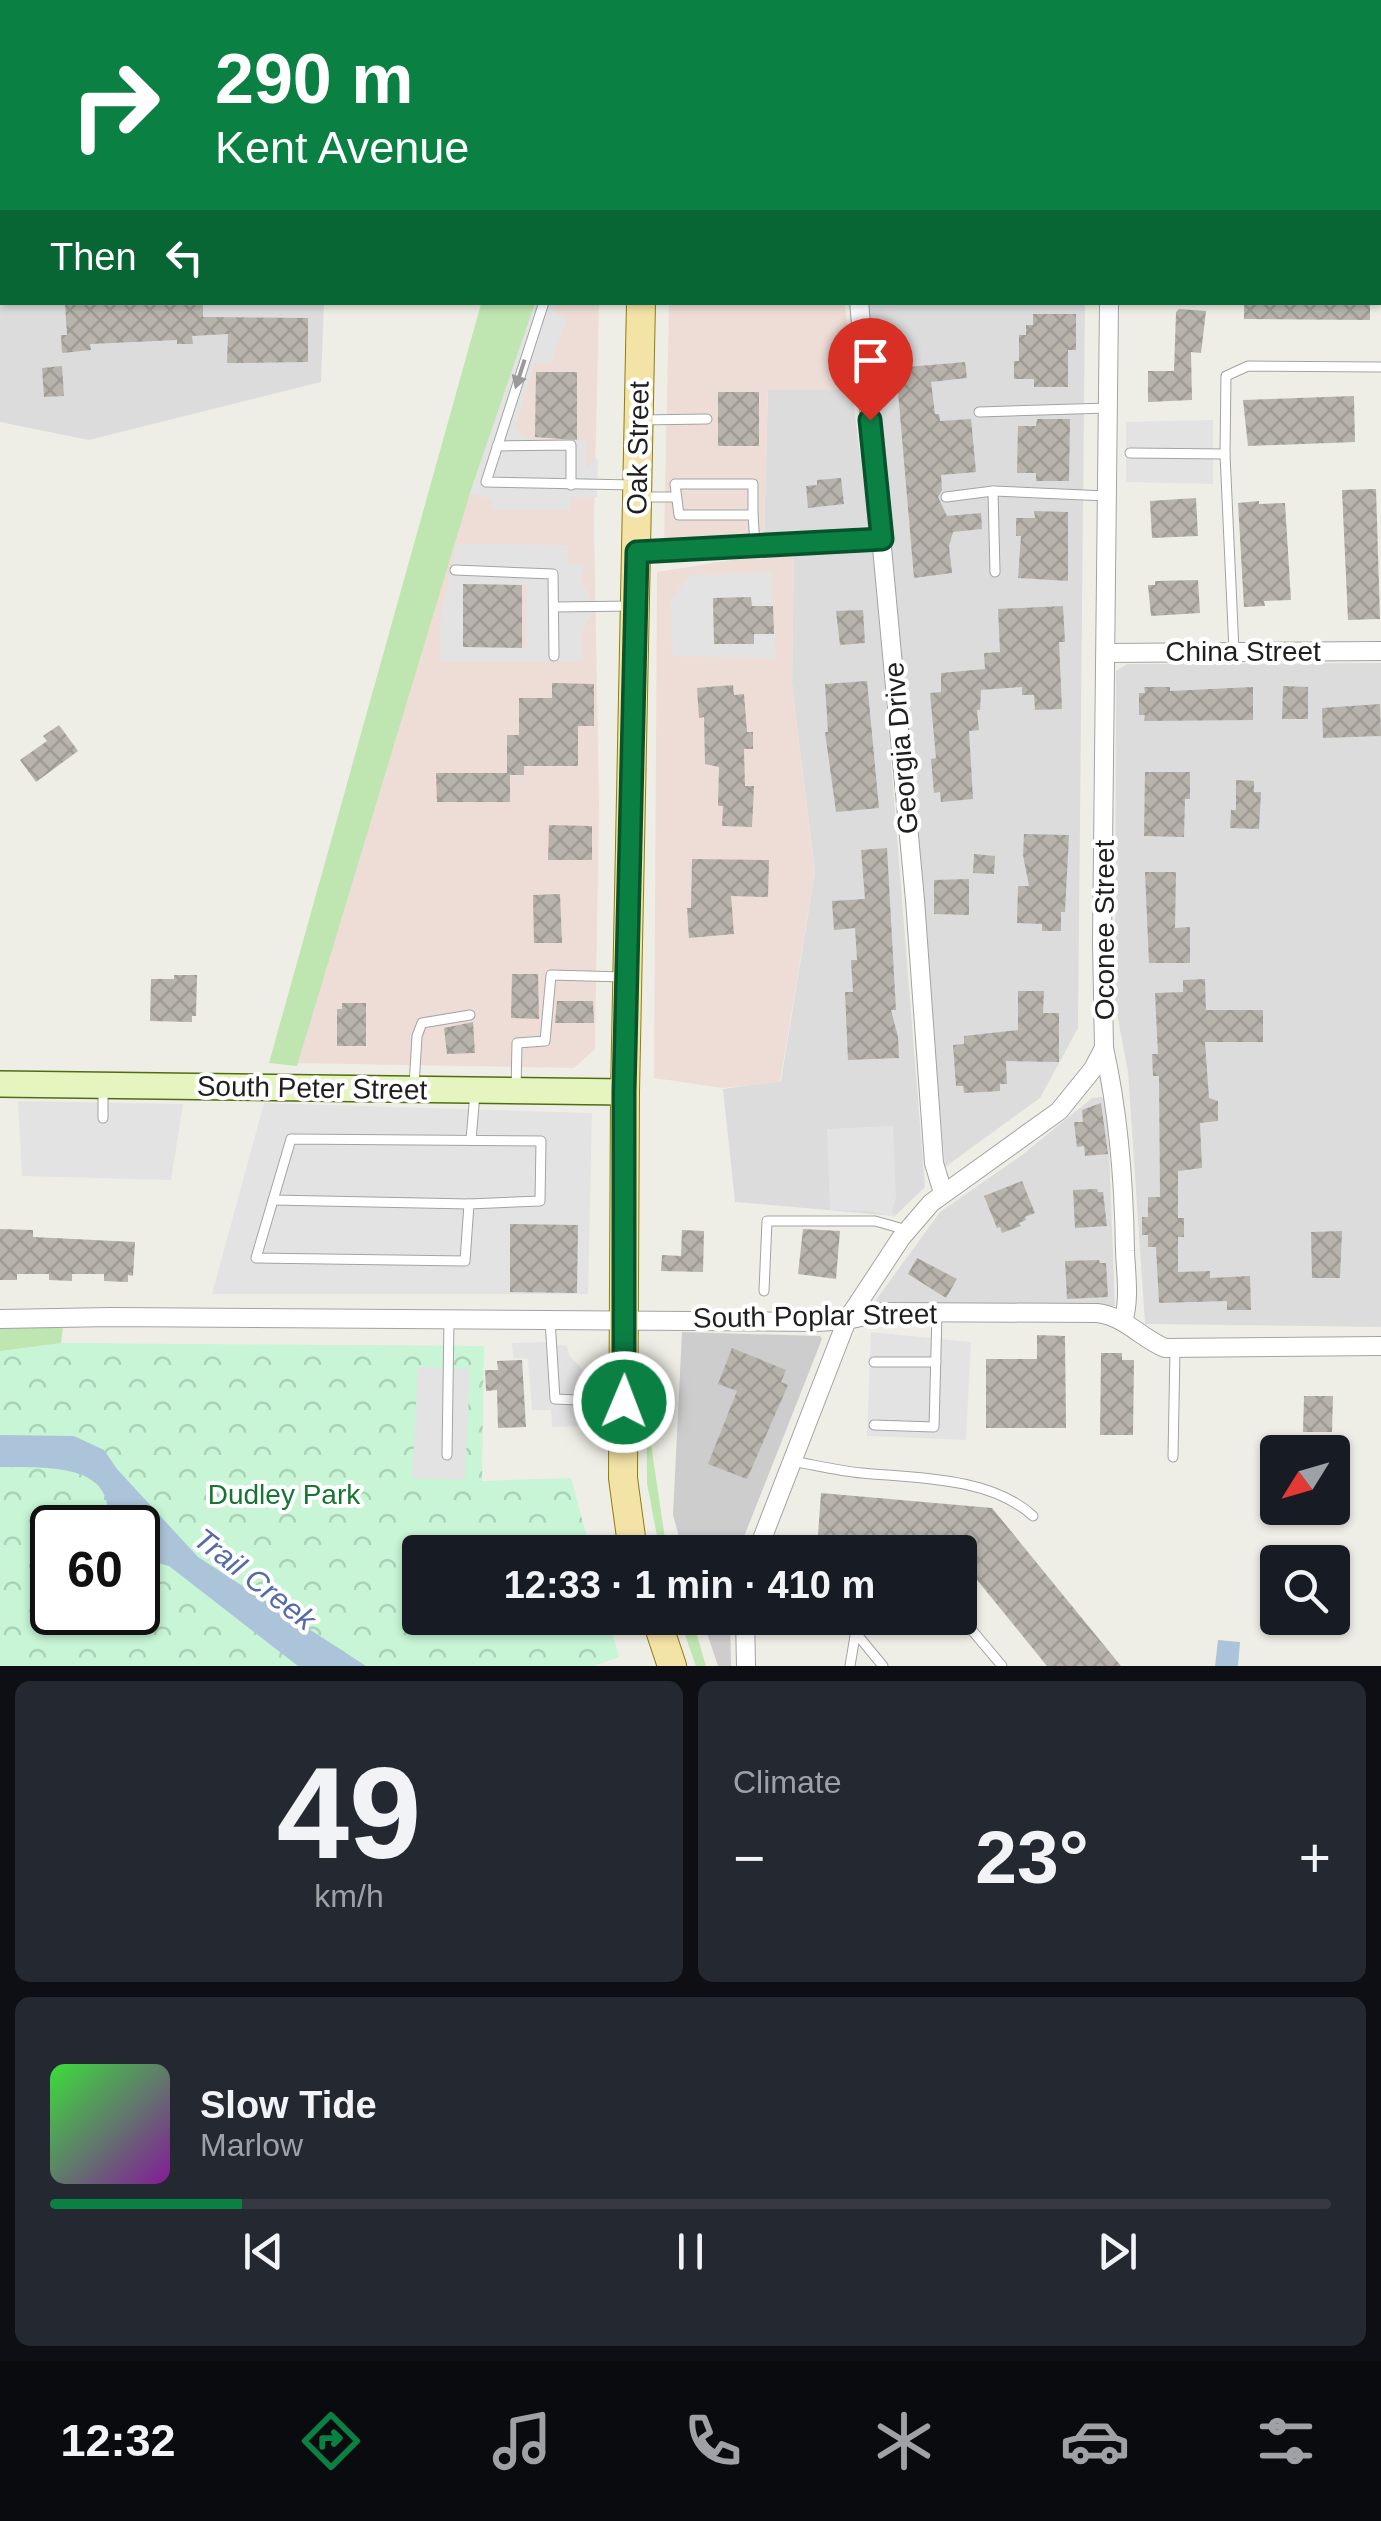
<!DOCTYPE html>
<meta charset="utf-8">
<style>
:root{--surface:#171b24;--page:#242831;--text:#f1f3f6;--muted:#9ea1a6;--line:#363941;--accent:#0b8043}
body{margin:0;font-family:Helvetica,sans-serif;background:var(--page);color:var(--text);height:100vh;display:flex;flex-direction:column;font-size:38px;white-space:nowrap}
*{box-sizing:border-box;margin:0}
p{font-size:32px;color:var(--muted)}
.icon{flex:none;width:55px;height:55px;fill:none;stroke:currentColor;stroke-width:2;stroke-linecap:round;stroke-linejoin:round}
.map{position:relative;height:1666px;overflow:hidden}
.side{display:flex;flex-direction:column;gap:15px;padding:15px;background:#0d0f14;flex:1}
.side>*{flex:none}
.guide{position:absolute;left:0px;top:0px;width:1382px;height:305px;box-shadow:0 2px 8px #0004;background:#0b8043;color:#fff;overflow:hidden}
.needle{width:65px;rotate:233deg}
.buttons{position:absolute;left:1260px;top:1435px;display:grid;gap:20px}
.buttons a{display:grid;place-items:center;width:90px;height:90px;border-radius:10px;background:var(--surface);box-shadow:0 2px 8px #0004;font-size:50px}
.speed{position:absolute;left:30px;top:1505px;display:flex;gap:20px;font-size:50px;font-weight:700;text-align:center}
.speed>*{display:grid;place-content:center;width:130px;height:130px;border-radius:50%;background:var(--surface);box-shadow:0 2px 8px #0004;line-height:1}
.speed .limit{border:5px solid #111;border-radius:15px;background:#fff;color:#111}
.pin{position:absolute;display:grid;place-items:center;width:85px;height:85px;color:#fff;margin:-102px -42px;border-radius:50% 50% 50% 0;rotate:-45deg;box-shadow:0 0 10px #0007}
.pin .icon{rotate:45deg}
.me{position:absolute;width:110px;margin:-55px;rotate:1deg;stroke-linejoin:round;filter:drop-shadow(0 0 8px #0008)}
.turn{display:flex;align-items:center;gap:35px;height:210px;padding:0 50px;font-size:45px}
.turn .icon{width:130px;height:130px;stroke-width:2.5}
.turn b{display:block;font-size:70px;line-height:85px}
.then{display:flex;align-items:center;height:95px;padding:0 50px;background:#0003;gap:20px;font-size:38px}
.big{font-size:75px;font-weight:700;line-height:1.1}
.side .tile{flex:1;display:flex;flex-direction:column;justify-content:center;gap:15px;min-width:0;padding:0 35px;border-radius:15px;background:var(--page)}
.side .dial{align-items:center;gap:0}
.dial b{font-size:130px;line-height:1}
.song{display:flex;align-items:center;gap:30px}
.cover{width:120px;height:120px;border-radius:15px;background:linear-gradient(135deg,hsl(120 70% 55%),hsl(290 70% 35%))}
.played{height:10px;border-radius:5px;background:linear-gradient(90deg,var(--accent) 15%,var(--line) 15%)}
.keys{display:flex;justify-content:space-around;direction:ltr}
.heat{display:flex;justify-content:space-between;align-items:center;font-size:55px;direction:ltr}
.side .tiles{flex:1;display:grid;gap:15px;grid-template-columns:1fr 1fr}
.tile:last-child{grid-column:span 2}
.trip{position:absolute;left:402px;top:1535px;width:575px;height:100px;border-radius:10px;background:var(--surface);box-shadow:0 2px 8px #0004;font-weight:700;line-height:100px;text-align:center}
.tab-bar{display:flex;height:160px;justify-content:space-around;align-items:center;background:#090b0e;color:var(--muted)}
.tab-bar .icon{width:70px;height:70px}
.tab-bar .selected{color:var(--accent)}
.tab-bar b{font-size:45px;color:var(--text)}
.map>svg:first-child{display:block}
.residential{fill:#dddcdc}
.commercial{fill:#eeddd7}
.religious{fill:#cdcdcd}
.grass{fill:#bfe5b1}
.park{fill:url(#park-crowns);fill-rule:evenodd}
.parking{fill:#e3e3e3;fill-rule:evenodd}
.water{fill:#abc4d9}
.building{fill:url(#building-cross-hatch)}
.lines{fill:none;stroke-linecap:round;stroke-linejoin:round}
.lane-casing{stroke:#a3a3a3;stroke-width:11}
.street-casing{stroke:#a3a3a3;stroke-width:20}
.secondary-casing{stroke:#4f6e0f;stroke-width:28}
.primary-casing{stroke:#8d7e0d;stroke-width:30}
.lane{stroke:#fff;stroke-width:9}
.street{stroke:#fff;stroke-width:18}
.secondary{stroke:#e6f4bf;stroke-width:25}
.primary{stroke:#f4e3a6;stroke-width:28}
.oneway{fill:#9a9a9a}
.route-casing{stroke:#07532c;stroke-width:25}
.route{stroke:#0b8043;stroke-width:18}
.labels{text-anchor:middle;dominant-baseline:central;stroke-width:8;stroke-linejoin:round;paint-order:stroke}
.street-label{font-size:28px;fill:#1f1f1f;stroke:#fff}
.park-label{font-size:28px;fill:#157532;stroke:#fff}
.water-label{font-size:30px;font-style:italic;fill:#536ba7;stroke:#fff}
</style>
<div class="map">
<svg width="1381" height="1666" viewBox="0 0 1381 1666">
<defs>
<pattern id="park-crowns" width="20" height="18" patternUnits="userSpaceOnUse" patternTransform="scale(2.5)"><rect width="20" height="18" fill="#c7f5d5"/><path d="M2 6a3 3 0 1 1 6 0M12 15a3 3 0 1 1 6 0" fill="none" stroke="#aad2b6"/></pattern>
<pattern id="building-cross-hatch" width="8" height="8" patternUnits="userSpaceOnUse" patternTransform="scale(2.5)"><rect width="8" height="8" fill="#b8b4ac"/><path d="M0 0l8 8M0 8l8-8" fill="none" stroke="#9e9a94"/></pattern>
</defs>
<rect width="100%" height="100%" fill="#efeee6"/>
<g class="residential">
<polygon points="0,65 2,65 2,302 324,303 321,382 89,440 0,422"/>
<polygon points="867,303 1085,303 1078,1028 1040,1098 945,1167"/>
<polygon points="768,390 852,390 869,526 764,537"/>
<polygon points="874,549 925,1187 895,1216 735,1202 723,1089 781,1081 815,872 792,684 794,550"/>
<polygon points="1381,663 1381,1327 1145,1324 1128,1072 1115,1003 1116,671 1127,664"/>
<polygon points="1101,1097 1107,1100 1115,1306 1011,1308 873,1304 940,1212 1022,1155 1092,1098"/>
</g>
<g class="commercial">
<polygon points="538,303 599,303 594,523 599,805 595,1049 574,1068 290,1063 492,310"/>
<polygon points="669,303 845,303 852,390 768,390 764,537 664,542"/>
<polygon points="794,550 792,684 815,872 780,1082 723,1088 654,1078 657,572"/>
</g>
<g class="religious">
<polygon points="682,1332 820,1336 822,1339 738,1552 683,1552 673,1515"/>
<polygon points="702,1618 730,1618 731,1666 718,1666"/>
</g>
<g class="grass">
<polygon points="481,304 535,304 470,493 297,1066 269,1063"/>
<polygon points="0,1327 63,1327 61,1343 0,1380"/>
<polygon points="646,1365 650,1365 651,1444 667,1552 660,1552 647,1483"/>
<polygon points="679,1618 692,1618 706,1666 696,1666"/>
</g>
<path class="park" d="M61,1343L484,1346L482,1481L571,1478L591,1552H420V1618H608L619,1657L594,1666H0V1351ZM52,1528H138V1612H52Z"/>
<g class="parking">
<polygon points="535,303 557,303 555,314 567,319 550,365 535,363 515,428 531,440 587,440 586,468 598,458 597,497 570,497 569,510 492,510 492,499 470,493"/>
<polygon points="1213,420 1213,484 1126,482 1126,422"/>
<path d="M457,544L567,545L568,561L572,564H583L582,586L590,594L591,621L586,622L582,633L583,661H440L441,613ZM464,584L527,585L526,648L463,647Z"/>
<polygon points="771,572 773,606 752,606 751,597 713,598 714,644 753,644 754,634 774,634 776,658 672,656 671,599 690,576"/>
<polygon points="18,1101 183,1104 171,1180 22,1176"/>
<polygon points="264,1103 592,1113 588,1294 212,1294"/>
<polygon points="893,1126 896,1197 892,1211 895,1217 868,1211 830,1210 827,1129"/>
<polygon points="871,1332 971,1342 966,1440 867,1436"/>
<polygon points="542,1342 567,1346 569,1355 582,1369 584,1382 591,1389 591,1418 583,1416 582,1426 552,1427 551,1410 532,1410 528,1359 513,1358 512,1343"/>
<polygon points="418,1367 470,1369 465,1480 412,1478"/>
</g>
<g class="water">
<path d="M0,1435L74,1436L104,1450L117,1469L198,1557L366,1666H298L169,1566L148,1560L138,1563V1528L106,1527C120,1461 45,1468 0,1467Z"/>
<polygon points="1218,1640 1240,1642 1238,1666 1215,1666"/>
</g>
<g class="building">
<polygon points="99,302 203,302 203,317 308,318 308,362 227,363 228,334 192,336 193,344 177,344 177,340 90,344 91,350 62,353 61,335 67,335 65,305"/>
<polygon points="1244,302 1364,302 1370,305 1370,320 1244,319"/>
<polygon points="1179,309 1206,311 1201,353 1191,352 1192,400 1148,402 1148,371 1174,371 1176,312"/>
<polygon points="1033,314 1076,314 1076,350 1068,350 1068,387 1034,387 1034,379 1014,379 1014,361 1019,361 1019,335 1026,335 1026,325 1033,325"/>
<polygon points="965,362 967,378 931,382 935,414 939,414 940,421 971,419 976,472 941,475 942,490 938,497 947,516 981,513 982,529 953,532 949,546 952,573 914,578 896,368"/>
<polygon points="62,366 64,396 44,397 42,368"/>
<polygon points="536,372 577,372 577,440 535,437"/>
<rect x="718" y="392" width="41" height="54"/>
<polygon points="1354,396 1355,442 1248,446 1243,400"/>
<polygon points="1037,419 1070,419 1069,481 1036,481 1036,473 1017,473 1018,426 1036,426"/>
<polygon points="841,478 844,504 808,508 806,486 817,485 817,480"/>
<polygon points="1376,489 1380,619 1348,620 1342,490"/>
<polygon points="1196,498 1198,536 1152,538 1150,501"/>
<polygon points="1259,501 1259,504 1285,503 1291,600 1264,601 1265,606 1244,607 1238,503"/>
<polygon points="1034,511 1068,512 1068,581 1018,578 1021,536 1016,536 1016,518 1035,518"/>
<polygon points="1198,580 1200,613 1151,616 1148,585 1155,585 1155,581"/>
<polygon points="463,584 522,585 522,648 463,647"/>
<polygon points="751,597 752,606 773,606 774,634 754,634 754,644 714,644 713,598"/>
<polygon points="1063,606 1065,642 1059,642 1062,709 1035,710 1034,695 1022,695 1022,687 981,690 980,710 977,710 979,730 969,731 973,799 941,802 940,792 934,793 931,759 936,758 930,693 941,692 941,673 985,669 984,653 1000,652 998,609"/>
<polygon points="863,610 865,643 840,645 836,611"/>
<polygon points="867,681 879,808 836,812 825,732 828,732 825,684"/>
<polygon points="552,683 594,684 594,726 578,726 578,766 524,766 524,775 510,775 510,802 437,802 436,773 507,773 507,735 519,735 519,698 552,698"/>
<polygon points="733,685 734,695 744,694 747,732 753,732 753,749 744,749 745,786 754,786 752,827 722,826 723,806 718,806 719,767 705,764 704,717 699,718 697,688"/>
<polygon points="1283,686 1308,687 1308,719 1282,719"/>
<polygon points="1144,687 1170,687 1170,691 1253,687 1253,720 1144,721 1145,715 1139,715 1139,693 1145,693"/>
<polygon points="1380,704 1381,736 1323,738 1322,708"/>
<polygon points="59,725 78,751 36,782 20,760 47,741 43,736"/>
<polygon points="1145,772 1190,772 1190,799 1185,799 1184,837 1144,836"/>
<polygon points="1236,780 1254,781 1254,792 1261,792 1259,829 1230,828 1231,810 1236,810"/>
<polygon points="549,825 592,826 592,860 548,860"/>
<polygon points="1024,834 1069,835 1065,912 1061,912 1061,931 1042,931 1042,924 1017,923 1018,886 1029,886 1023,855"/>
<polygon points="887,848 896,1010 891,1010 898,1037 899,1058 848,1060 845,992 853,992 851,960 857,960 855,928 834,930 832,901 865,899 861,850"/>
<polygon points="974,854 995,856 994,874 973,873"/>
<polygon points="692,859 769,860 768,897 731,896 734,934 689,938 687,908 691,908"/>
<polygon points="1145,872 1176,872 1175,928 1190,927 1190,963 1149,963"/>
<polygon points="969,879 969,915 934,914 934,880"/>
<polygon points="560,894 562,943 534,943 533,895"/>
<polygon points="512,974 538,974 539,1019 511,1018"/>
<polygon points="174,975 197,975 196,1016 192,1016 192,1022 150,1021 151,979 174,979"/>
<polygon points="1205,979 1206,1010 1263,1010 1263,1042 1205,1042 1209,1098 1218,1101 1218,1121 1200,1123 1202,1168 1178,1171 1178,1218 1184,1218 1184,1237 1178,1237 1178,1272 1210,1271 1210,1278 1250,1276 1251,1310 1227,1310 1227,1301 1159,1303 1156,1247 1148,1247 1148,1235 1142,1235 1142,1217 1148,1217 1148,1197 1160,1197 1159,1076 1153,1076 1152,1054 1158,1054 1155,993 1183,992 1183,980"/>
<polygon points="1018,991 1044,991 1043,1013 1059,1013 1059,1062 1006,1061 1007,1084 1000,1084 1000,1091 964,1093 963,1086 956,1086 953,1045 964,1044 964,1036 1018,1030"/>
<polygon points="557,1001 593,1001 594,1023 555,1023"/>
<polygon points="342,1003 366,1003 366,1046 337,1046 337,1009 342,1009"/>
<polygon points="473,1022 475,1053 447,1054 444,1028"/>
<polygon points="1101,1103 1108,1154 1085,1156 1084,1146 1077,1147 1074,1122 1083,1122 1082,1110"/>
<polygon points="1022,1181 1035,1213 1025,1217 1026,1220 1019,1223 1021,1226 1002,1233 1000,1227 997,1228 984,1196"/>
<polygon points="1097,1189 1098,1192 1103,1192 1107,1226 1075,1228 1073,1190"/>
<polygon points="510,1224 578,1225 577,1293 510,1292"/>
<polygon points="0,1229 33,1230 33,1237 135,1242 133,1276 128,1275 128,1282 104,1281 104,1274 72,1274 72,1281 49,1280 49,1274 17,1274 17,1280 0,1280"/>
<polygon points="803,1229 840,1231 836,1279 798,1274"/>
<polygon points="682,1230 704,1231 703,1272 661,1271 662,1255 681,1256"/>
<polygon points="1342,1231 1340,1278 1312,1278 1311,1232"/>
<polygon points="917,1258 957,1279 946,1298 908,1274"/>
<polygon points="1099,1260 1100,1263 1106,1263 1108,1297 1067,1299 1065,1261"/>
<polygon points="1037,1335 1065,1336 1066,1428 986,1428 986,1359 1037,1359"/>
<polygon points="732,1348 786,1370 781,1382 788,1385 747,1479 708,1464 737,1391 718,1384"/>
<polygon points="1101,1353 1122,1353 1122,1360 1134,1360 1133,1435 1100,1435"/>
<polygon points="522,1360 526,1427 498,1428 497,1390 486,1391 485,1370 498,1370 497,1361"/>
<polygon points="1304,1396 1333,1396 1332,1432 1303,1432"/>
<polygon points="821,1493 992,1508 1121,1666 1047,1666 960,1559 960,1552 817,1549"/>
</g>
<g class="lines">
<defs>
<g id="lane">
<polyline points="725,2 727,0"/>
<polyline points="1330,2 1331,0"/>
<polyline points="1380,153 1381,153"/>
<polyline points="544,302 486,482 634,485"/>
<polyline points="979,412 1108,408"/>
<polyline points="640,420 707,419"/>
<polyline points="497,446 571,445 571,485"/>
<polyline points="1130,453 1225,454 1226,376 1248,366 1381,367"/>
<polyline points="1225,454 1234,651"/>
<polygon points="675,484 753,484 753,515 679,515"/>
<polyline points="993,491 995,572"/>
<polyline points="640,497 676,497"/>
<polyline points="946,497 993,491 1107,496"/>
<polyline points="753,515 755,545"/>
<polyline points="455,570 553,574 554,656"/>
<polyline points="555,607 632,606"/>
<polyline points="414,1086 417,1036 422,1023 470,1015"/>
<polyline points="516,1090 517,1043 545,1041 551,975 624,977"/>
<polyline points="103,1118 103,1090"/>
<polygon points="291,1139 541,1141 540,1201 469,1204 465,1261 256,1258"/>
<polyline points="471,1140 475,1093"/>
<polyline points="273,1200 469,1204"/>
<polyline points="764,1291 767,1221 875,1221 907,1230"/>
<polyline points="550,1320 555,1399 621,1402"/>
<polyline points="874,1362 936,1362"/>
<polyline points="874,1425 934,1427 937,1313"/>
<polyline points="447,1455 449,1319"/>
<polyline points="1173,1457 1175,1349"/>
<path d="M792,1461C815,1465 839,1471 862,1473C916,1478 991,1477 1033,1516"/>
<polyline points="960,1616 1002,1666"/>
<polyline points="855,1632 883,1666"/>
<polyline points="850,1666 858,1618"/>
</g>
<g id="street">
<polyline points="832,0 832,2"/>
<polyline points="1092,0 1093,2"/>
<polyline points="507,2 508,0"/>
<polyline points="1380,16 1381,16"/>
<polyline points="859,302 915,900 934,1163 943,1193"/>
<polyline points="637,552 882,539"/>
<polyline points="1106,653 1381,651"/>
<path d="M1104,1048C1119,1115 1124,1182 1125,1251C1126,1275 1130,1299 1123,1322"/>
<path d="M0,1319L111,1317L817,1322L847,1320L884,1312L1097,1313C1124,1316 1141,1338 1165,1348L1381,1346"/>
<polyline points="757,1552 847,1320 901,1238 931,1203 1059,1111 1093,1069 1104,1048 1102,942 1109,302"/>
<polyline points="745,1618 746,1666"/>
</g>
<polyline id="secondary" points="0,1084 625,1092"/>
<g id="primary">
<polyline points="647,2 647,0"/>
<polyline points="633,1552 623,1478 625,1092 641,302"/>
<polyline points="656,1618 672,1666"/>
</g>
</defs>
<use href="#lane" class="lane-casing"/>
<use href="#street" class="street-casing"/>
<use href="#secondary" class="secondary-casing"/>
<use href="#primary" class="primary-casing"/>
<use href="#lane" class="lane"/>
<use href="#street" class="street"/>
<use href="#secondary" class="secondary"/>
<use href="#primary" class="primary"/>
</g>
<defs><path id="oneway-solid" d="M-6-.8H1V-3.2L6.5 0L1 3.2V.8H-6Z" transform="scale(2.5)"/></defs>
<use class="oneway" href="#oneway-solid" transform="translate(520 374) rotate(108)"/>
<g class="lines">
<defs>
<polyline id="route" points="624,1402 624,1092 637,552 882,539 870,420"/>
</defs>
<use href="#route" class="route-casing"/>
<use href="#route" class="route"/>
</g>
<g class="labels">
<g class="street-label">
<text transform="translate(638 448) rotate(-89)">Oak Street</text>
<text x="1243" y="651">China Street</text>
<text transform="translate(901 748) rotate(-95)">Georgia Drive</text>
<text transform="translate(1104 930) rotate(-90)">Oconee Street</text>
<text transform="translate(312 1088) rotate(1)">South Peter Street</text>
<text transform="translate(815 1316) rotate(-1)">South Poplar Street</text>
</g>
<g class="park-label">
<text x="284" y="1494">Dudley Park</text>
</g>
<g class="water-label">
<text transform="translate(255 1579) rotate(38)">Trail Creek</text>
</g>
</g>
</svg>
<div class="buttons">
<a><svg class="needle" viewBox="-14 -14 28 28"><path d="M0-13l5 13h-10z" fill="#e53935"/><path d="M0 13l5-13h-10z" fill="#9ea1a6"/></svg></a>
<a><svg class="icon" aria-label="search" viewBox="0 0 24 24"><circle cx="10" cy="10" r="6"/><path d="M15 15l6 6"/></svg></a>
</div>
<div class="speed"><div class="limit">60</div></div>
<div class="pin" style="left:870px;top:420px;background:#d93025"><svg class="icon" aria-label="arrive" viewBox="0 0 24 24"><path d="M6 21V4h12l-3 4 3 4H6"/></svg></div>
<svg class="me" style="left:624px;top:1402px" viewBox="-20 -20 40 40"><circle r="17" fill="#0b8043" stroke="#fff" stroke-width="3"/><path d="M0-11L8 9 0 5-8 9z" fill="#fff"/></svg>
<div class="trip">12:33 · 1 min · 410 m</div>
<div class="guide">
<div class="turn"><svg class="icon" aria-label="right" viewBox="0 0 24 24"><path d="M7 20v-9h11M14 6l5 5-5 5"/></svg><div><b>290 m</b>Kent Avenue</div></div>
<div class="then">Then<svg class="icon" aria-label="left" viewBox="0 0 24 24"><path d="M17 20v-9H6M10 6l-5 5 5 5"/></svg></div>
</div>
</div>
<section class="side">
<div class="tiles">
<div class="tile dial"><b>49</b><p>km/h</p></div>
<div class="tile"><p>Climate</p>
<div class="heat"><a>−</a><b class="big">23°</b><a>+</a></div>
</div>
<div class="tile">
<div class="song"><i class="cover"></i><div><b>Slow Tide</b><p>Marlow</p></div></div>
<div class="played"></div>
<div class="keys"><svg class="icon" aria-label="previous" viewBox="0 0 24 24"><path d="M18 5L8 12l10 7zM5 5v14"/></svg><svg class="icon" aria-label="pause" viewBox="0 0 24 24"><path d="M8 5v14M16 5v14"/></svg><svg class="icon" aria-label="next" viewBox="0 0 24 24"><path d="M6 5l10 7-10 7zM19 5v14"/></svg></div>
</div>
</div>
</section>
<nav class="tab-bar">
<b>12:32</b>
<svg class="icon selected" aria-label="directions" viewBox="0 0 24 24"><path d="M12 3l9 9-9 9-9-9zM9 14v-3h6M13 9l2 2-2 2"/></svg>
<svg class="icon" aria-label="music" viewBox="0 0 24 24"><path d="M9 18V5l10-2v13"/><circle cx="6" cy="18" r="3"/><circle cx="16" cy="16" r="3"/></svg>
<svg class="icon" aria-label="phone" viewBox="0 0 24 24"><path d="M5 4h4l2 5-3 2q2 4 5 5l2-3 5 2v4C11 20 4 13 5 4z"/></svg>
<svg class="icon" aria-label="climate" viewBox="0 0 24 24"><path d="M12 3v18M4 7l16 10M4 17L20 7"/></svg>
<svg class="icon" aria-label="car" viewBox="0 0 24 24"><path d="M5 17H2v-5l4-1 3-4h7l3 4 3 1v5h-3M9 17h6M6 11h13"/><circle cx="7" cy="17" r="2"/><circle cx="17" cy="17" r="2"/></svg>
<svg class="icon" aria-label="filters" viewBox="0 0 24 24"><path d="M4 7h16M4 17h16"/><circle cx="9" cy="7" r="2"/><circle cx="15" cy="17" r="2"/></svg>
</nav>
